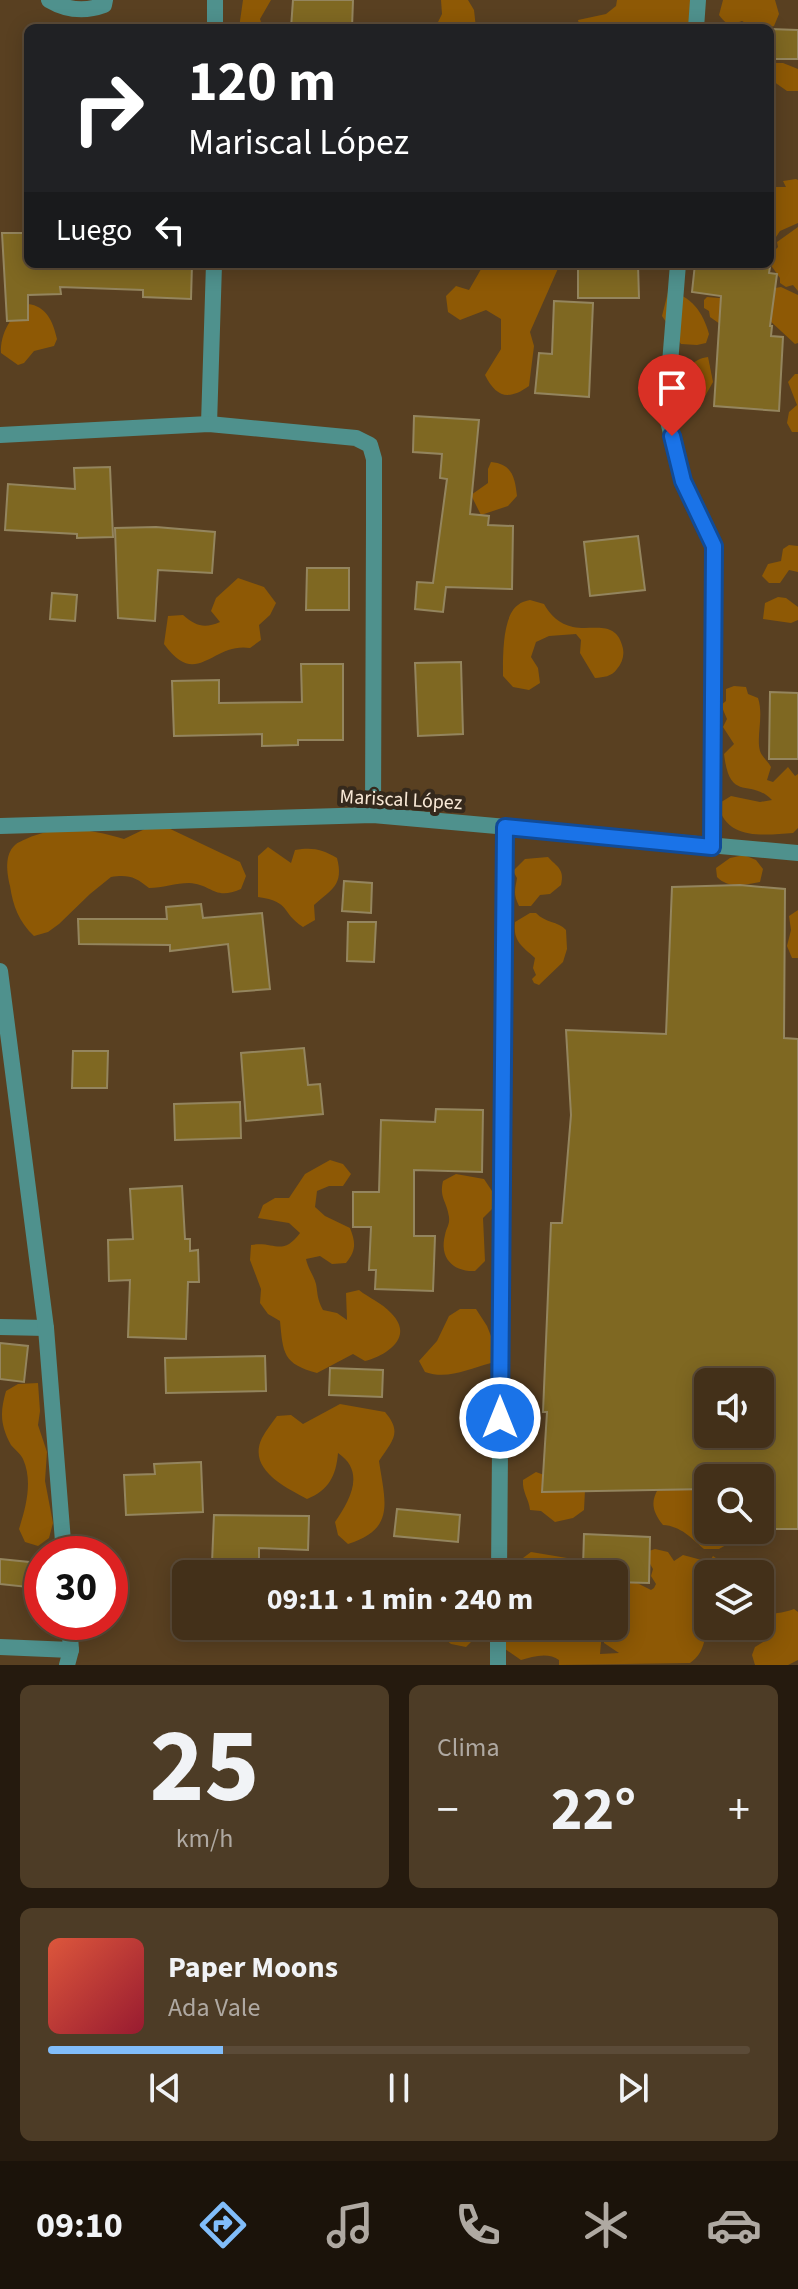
<!DOCTYPE html>
<html lang="es">
<meta charset="utf-8">
<style>
:root{--surface:#433019;--page:#4d3c26;--text:#f1f3f6;--muted:#afa9a2;--line:#5b4b38;--accent:#81bdfa}
body{margin:0;font-family:"Source Sans 3",sans-serif;background:var(--page);color:var(--text);height:100vh;display:flex;flex-direction:column;font-size:30px;white-space:nowrap}
*{box-sizing:border-box;margin:0}
p{font-size:26px;color:var(--muted)}
.icon{flex:none;width:44px;height:44px;fill:none;stroke:currentColor;stroke-width:2;stroke-linecap:round;stroke-linejoin:round}
.map{position:relative;height:1665px;overflow:hidden}
.drawer{display:flex;flex-direction:column;gap:20px;padding:20px;background:#251a0e;flex:1}
.drawer>*{flex:none}
.banner{position:absolute;left:24px;top:24px;width:750px;height:244px;border-radius:12px;box-shadow:0 4px 20px #0003,0 0 0 2px var(--line);background:#202124;color:#fff;overflow:hidden}
.buttons{position:absolute;left:694px;top:1368px;display:grid;gap:16px}
.buttons a{display:grid;place-items:center;width:80px;height:80px;border-radius:12px;background:var(--surface);box-shadow:0 4px 20px #0003,0 0 0 2px var(--line);font-size:40px}
.speed{position:absolute;left:24px;top:1536px;display:flex;gap:16px;font-size:40px;font-weight:700;text-align:center}
.speed>*{display:grid;place-content:center;width:104px;height:104px;border-radius:50%;background:var(--surface);box-shadow:0 4px 20px #0003,0 0 0 2px var(--line);line-height:1}
.speed .limit{border:12px solid #d22;background:#fff;color:#111}
.pin{position:absolute;display:grid;place-items:center;width:68px;height:68px;color:#fff;margin:-82px -34px;border-radius:50% 50% 50% 0;rotate:-45deg;box-shadow:0 0 8px #0007}
.pin .icon{rotate:45deg}
.me{position:absolute;width:88px;margin:-44px;rotate:0deg;stroke-linejoin:round;filter:drop-shadow(0 0 6px #0008)}
.turn{display:flex;align-items:center;gap:28px;height:168px;padding:0 32px;font-size:36px}
.turn .icon{width:104px;height:104px;stroke-width:2.5}
.turn b{display:block;font-size:56px;line-height:68px}
.then{display:flex;align-items:center;height:76px;padding:0 32px;background:#0003;gap:16px;font-size:30px}
.big{font-size:60px;font-weight:700;line-height:1.1}
.drawer .widget{flex:1;display:flex;flex-direction:column;justify-content:center;gap:12px;min-width:0;padding:0 28px;border-radius:12px;background:var(--page)}
.drawer .dial{align-items:center;gap:0}
.dial b{font-size:104px;line-height:1}
.song{display:flex;align-items:center;gap:24px}
.cover{width:96px;height:96px;border-radius:12px;background:linear-gradient(135deg,hsl(10 70% 55%),hsl(350 70% 35%))}
.played{height:8px;border-radius:4px;background:linear-gradient(90deg,var(--accent) 25%,var(--line) 25%)}
.keys{display:flex;justify-content:space-around;direction:ltr}
.heat{display:flex;justify-content:space-between;align-items:center;font-size:44px;direction:ltr}
.drawer .tiles{flex:1;display:grid;gap:20px;grid-template-columns:1fr 1fr}
.widget:last-child{grid-column:span 2}
.trip{position:absolute;left:172px;top:1560px;width:456px;height:80px;border-radius:12px;background:var(--surface);box-shadow:0 4px 20px #0003,0 0 0 2px var(--line);font-weight:700;line-height:80px;text-align:center}
.tab-bar{display:flex;height:128px;justify-content:space-around;align-items:center;background:#1b130a;color:var(--muted)}
.tab-bar .icon{width:56px;height:56px}
.tab-bar .on{color:var(--accent)}
.tab-bar b{font-size:36px;color:var(--text)}
.map>svg:first-child{display:block}
.green{fill:#8e5905}
.building{fill:#7f6822;stroke:#94855e;stroke-width:2;fill-rule:evenodd}
.lines{fill:none;stroke-linecap:round;stroke-linejoin:round}
.service{stroke:#4f918d;stroke-width:16}
.minor{stroke:#4f918d;stroke-width:16}
.route-casing{stroke:#114b97;stroke-width:20}
.route{stroke:#1a73e8;stroke-width:14}
.labels{text-anchor:middle;dominant-baseline:central;stroke-width:8;stroke-linejoin:round;paint-order:stroke}
.street-label{font-size:20px;fill:#faead8;stroke:#35291c}
</style>
<div class="map">
<svg width="798" height="1665" viewBox="0 0 798 1665">
<rect width="100%" height="100%" fill="#594021"/>
<g class="green">
<polygon points="243,0 271,0 260,19 263,28 239,28"/>
<polygon points="441,0 468,0 474,10 476,28 435,28 442,14"/>
<polygon points="617,0 701,0 687,28 580,28 578,20 606,14 616,6"/>
<path d="M723,0H775L779,14L774,26C761,30 753,28 742,21C730,25 727,26 719,15Z"/>
<polygon points="770,63 783,63 798,69 798,91 787,91 770,79"/>
<polygon points="796,179 798,180 798,223 780,231 770,246 770,187 786,187 783,181"/>
<polygon points="798,227 798,291 793,285 786,287 780,283 780,278 770,264 772,253 778,247 777,242"/>
<path d="M484,264H560L530,332L534,346L529,386C508,401 496,397 485,375L501,349V319L486,310L460,320L448,312L446,296L456,286L469,290Z"/>
<polygon points="781,287 798,295 798,343 795,344 768,319 720,324 710,317 709,311 704,308 704,300 707,297 719,298"/>
<path d="M668,292C691,294 703,313 709,334L706,343L697,345L681,344L662,316Z"/>
<path d="M28,304C46,306 53,321 57,339L54,346L34,351L24,363L18,365L1,353C0,334 11,314 28,304Z"/>
<path d="M708,357L713,382L704,398L698,399L689,391L684,381C688,367 693,359 708,357Z"/>
<polygon points="795,374 798,374 798,432 792,432 787,423 789,412 797,405 788,382"/>
<path d="M491,462C512,464 515,477 517,496L508,506L481,515L471,495L488,483V469Z"/>
<polygon points="789,545 798,546 798,572 789,570 780,583 769,583 762,576 768,564 781,561 783,549"/>
<path d="M238,578L264,587L276,603L270,615L259,625L261,640L250,648C212,642 197,690 164,644L168,616L183,615C196,626 204,629 220,622L211,611L216,598Z"/>
<polygon points="778,597 786,598 798,607 798,620 791,623 763,619 765,603"/>
<path d="M530,600L544,604C550,615 559,624 573,627C591,631 615,620 622,645C625,653 623,662 617,669C611,677 604,677 595,678L580,653L581,640L576,634L549,636L536,642L531,657L538,668L540,683L529,690L513,687L503,676C503,658 502,616 518,605C521,602 526,601 530,600Z"/>
<path d="M734,686L746,687L748,694L758,698C764,716 756,736 760,751C762,757 768,761 771,767L767,780L773,782L788,767L795,776L798,774V828L793,833C764,835 726,841 718,804L731,796L760,802L772,800C749,777 730,804 724,754L734,744L723,727L727,719L721,705L726,701V689Z"/>
<path d="M164,826L240,862L246,876L241,889C214,901 212,884 189,883C176,883 162,888 149,888C136,877 128,874 111,877L90,894L59,924L48,932L34,936C19,922 13,906 10,886C7,873 4,855 15,845C18,842 22,841 26,839C59,824 90,829 124,839L149,827Z"/>
<path d="M268,847L291,863L295,850C312,847 322,849 337,858C344,885 332,889 314,905L315,920L303,927C280,912 292,902 258,897V856Z"/>
<path d="M744,855L756,860L763,869L760,882C745,885 729,889 717,877L716,868L730,858Z"/>
<path d="M548,857C557,867 565,869 561,885L550,894L540,895L531,906H519C513,894 515,890 517,878L513,871L525,859Z"/>
<polygon points="798,910 798,958 792,958 787,946 791,930 789,916"/>
<path d="M530,913H536C545,923 558,921 566,930L567,949L563,962L539,985L534,983L532,979L536,975L533,968L535,958C522,946 513,942 515,922Z"/>
<path d="M330,1160L343,1164L351,1174L343,1186H329L317,1191L315,1207L325,1216L350,1228C356,1243 356,1251 346,1263L332,1264L320,1256L306,1259C308,1269 314,1276 316,1284C318,1295 317,1299 323,1310L337,1313L347,1320L346,1293L359,1290C369,1298 382,1303 391,1313C415,1337 387,1355 365,1361L353,1354L317,1373C283,1364 283,1353 280,1321L268,1314L260,1303L261,1289L250,1260L251,1245C275,1241 282,1257 300,1233L289,1223L258,1218L263,1205L275,1198H289L305,1174Z"/>
<path d="M456,1174L484,1179L494,1194L493,1208L483,1218L485,1261L475,1271C453,1272 439,1258 445,1235C446,1228 450,1225 449,1217C447,1201 439,1198 443,1181Z"/>
<path d="M460,1309H476L487,1326L497,1351L491,1363C468,1369 448,1380 425,1372L419,1361L437,1341L449,1316Z"/>
<path d="M38,1383L40,1411L38,1425L47,1452L45,1481L53,1523L49,1538L38,1546L25,1542L19,1529C26,1507 33,1481 23,1459C21,1454 15,1450 11,1445C0,1425 0,1412 6,1391L18,1384Z"/>
<path d="M340,1404L385,1412C403,1433 392,1441 379,1461C385,1502 396,1529 348,1544L338,1535L335,1522C350,1500 366,1472 338,1453C336,1476 329,1490 307,1499C285,1487 247,1469 262,1438C266,1430 272,1423 277,1416L291,1415L303,1424Z"/>
<path d="M536,1472L585,1490L584,1510L573,1518L555,1522L541,1511L530,1510C529,1499 522,1492 523,1480Z"/>
<path d="M692,1484L708,1494V1530H739L738,1534L733,1535V1541L719,1549H704C691,1538 681,1526 663,1525C653,1512 650,1503 658,1489Z"/>
<path d="M655,1549L668,1552L674,1561L683,1555L709,1562L713,1556L728,1566L739,1564L743,1566L746,1574H708V1626H712C701,1639 707,1651 690,1663L559,1665V1660C549,1652 533,1656 521,1660L505,1649L496,1626H598L602,1632L600,1654L619,1653L604,1643V1627L614,1626V1581L635,1582L651,1590L654,1588L656,1584L651,1576L653,1569L646,1557L649,1551Z"/>
<polygon points="531,1552 579,1560 588,1574 522,1574 519,1561"/>
<path d="M794,1609L798,1612V1660L788,1665H755L752,1655L755,1647L765,1641L764,1637L756,1633L760,1619C771,1612 782,1614 794,1609Z"/>
<polygon points="429,1626 484,1626 485,1628 466,1647 451,1644"/>
</g>
<g class="building">
<polygon points="293,0 353,0 352,28 291,28"/>
<polygon points="770,29 798,30 798,59 770,59"/>
<polygon points="2,233 28,233 28,264 192,264 191,299 143,297 143,290 60,287 61,294 28,295 28,320 7,321"/>
<polygon points="578,264 638,264 639,298 578,298"/>
<polygon points="695,264 740,264 770,267 769,273 777,274 770,326 772,326 771,336 783,337 779,411 714,406 721,296 692,292"/>
<polygon points="554,301 593,303 589,397 535,393 539,353 552,354"/>
<polygon points="414,416 479,420 470,514 489,516 488,525 513,526 512,589 446,587 443,612 415,609 417,582 433,583 447,479 440,478 442,454 413,452"/>
<polygon points="110,467 113,537 77,538 77,534 5,530 8,484 75,489 74,468"/>
<polygon points="156,527 215,532 212,573 158,570 155,621 118,618 115,528"/>
<polygon points="638,536 645,590 590,596 584,542"/>
<polygon points="307,568 349,568 349,610 306,610"/>
<polygon points="52,593 77,595 75,621 50,619"/>
<polygon points="461,662 463,734 418,736 415,663"/>
<polygon points="301,664 343,664 343,740 298,740 298,745 262,746 262,734 174,736 172,681 219,680 219,703 302,702"/>
<polygon points="770,692 798,693 798,759 769,759"/>
<polygon points="344,881 372,883 371,913 342,911"/>
<path d="M740,885L785,889L784,1038L798,1039V1529H760V1478H708V1489L542,1492L547,1412H543L551,1223H562L571,1115L566,1030L666,1034L672,887ZM708,1382H760V1434H708Z"/>
<polygon points="201,904 203,918 262,913 270,989 233,992 228,944 170,951 170,945 79,944 78,919 167,919 166,907"/>
<polygon points="348,922 376,922 374,962 347,961"/>
<polygon points="304,1048 308,1085 320,1084 323,1114 246,1121 241,1053"/>
<polygon points="73,1051 108,1051 107,1088 72,1088"/>
<polygon points="240,1102 241,1138 175,1140 174,1104"/>
<polygon points="436,1109 483,1110 482,1172 414,1170 414,1236 435,1236 433,1291 375,1289 376,1270 369,1270 371,1227 353,1227 353,1192 379,1192 381,1120 435,1122"/>
<polygon points="182,1186 185,1239 190,1239 190,1251 198,1250 199,1282 188,1282 186,1339 128,1337 130,1280 109,1281 108,1240 133,1239 130,1189"/>
<polygon points="0,1343 28,1346 24,1382 0,1379"/>
<polygon points="265,1356 266,1391 166,1393 165,1358"/>
<polygon points="330,1368 383,1370 382,1397 329,1395"/>
<polygon points="201,1462 203,1512 126,1515 124,1475 155,1474 154,1464"/>
<polygon points="397,1509 460,1515 458,1542 394,1536"/>
<polygon points="214,1515 309,1516 308,1550 259,1548 259,1565 212,1563"/>
<polygon points="584,1534 650,1537 649,1583 614,1582 614,1574 592,1574 592,1567 583,1567"/>
<polygon points="0,1559 39,1563 37,1588 0,1584"/>
</g>
<g class="lines">
<g class="service">
<path d="M49,0C66,10 85,12 104,5L105,0"/>
<polyline points="0,1327 46,1328"/>
</g>
<g class="minor">
<polyline points="215,0 215,28"/>
<polyline points="696,28 698,0"/>
<polyline points="678,264 666,413 683,481 714,546 712,847"/>
<polyline points="209,424 214,264"/>
<polyline points="0,435 209,424 356,438 370,445 374,459 374,523 373,815"/>
<polyline points="0,826 373,815 798,853"/>
<polyline points="0,971 46,1328 64,1554"/>
<polyline points="499,1574 505,827"/>
<polyline points="0,1647 71,1650"/>
<polyline points="67,1665 71,1650 69,1622"/>
<polyline points="498,1665 498,1626"/>
</g>
</g>
<g class="lines">
<defs>
<polyline id="route" points="500,1418 505,827 712,847 714,546 683,481 672,436"/>
</defs>
<use href="#route" class="route-casing"/>
<use href="#route" class="route"/>
</g>
<g class="labels">
<g class="street-label">
<text transform="translate(401 800) rotate(3)">Mariscal López</text>
</g>
</g>
</svg>
<div class="buttons">
<a><svg class="icon" aria-label="sound" viewBox="0 0 24 24"><path d="M4 9h4l5-4v14l-5-4H4zM17 9q2 3 0 6"/></svg></a>
<a><svg class="icon" aria-label="search" viewBox="0 0 24 24"><circle cx="10" cy="10" r="6"/><path d="M15 15l6 6"/></svg></a>
<a><svg class="icon" aria-label="layers" viewBox="0 0 24 24"><path d="M12 4l9 5-9 5-9-5zM3 14l9 5 9-5"/></svg></a>
</div>
<div class="speed"><div class="limit">30</div></div>
<div class="pin" style="left:672px;top:436px;background:#d93025"><svg class="icon" aria-label="arrive" viewBox="0 0 24 24"><path d="M6 21V4h12l-3 4 3 4H6"/></svg></div>
<svg class="me" style="left:500px;top:1418px" viewBox="-20 -20 40 40"><circle r="17" fill="#1a73e8" stroke="#fff" stroke-width="3"/><path d="M0-11L8 9 0 5-8 9z" fill="#fff"/></svg>
<div class="trip">09:11 · 1 min · 240 m</div>
<div class="banner">
<div class="turn"><svg class="icon" aria-label="right" viewBox="0 0 24 24"><path d="M7 20v-9h11M14 6l5 5-5 5"/></svg><div><b>120 m</b>Mariscal López</div></div>
<div class="then">Luego<svg class="icon" aria-label="left" viewBox="0 0 24 24"><path d="M17 20v-9H6M10 6l-5 5 5 5"/></svg></div>
</div>
</div>
<section class="drawer">
<div class="tiles">
<div class="widget dial"><b>25</b><p>km/h</p></div>
<div class="widget"><p>Clima</p>
<div class="heat"><a>−</a><b class="big">22°</b><a>+</a></div>
</div>
<div class="widget">
<div class="song"><i class="cover"></i><div><b>Paper Moons</b><p>Ada Vale</p></div></div>
<div class="played"></div>
<div class="keys"><svg class="icon" aria-label="previous" viewBox="0 0 24 24"><path d="M18 5L8 12l10 7zM5 5v14"/></svg><svg class="icon" aria-label="pause" viewBox="0 0 24 24"><path d="M8 5v14M16 5v14"/></svg><svg class="icon" aria-label="next" viewBox="0 0 24 24"><path d="M6 5l10 7-10 7zM19 5v14"/></svg></div>
</div>
</div>
</section>
<nav class="tab-bar">
<b>09:10</b>
<svg class="icon on" aria-label="directions" viewBox="0 0 24 24"><path d="M12 3l9 9-9 9-9-9zM9 14v-3h6M13 9l2 2-2 2"/></svg>
<svg class="icon" aria-label="music" viewBox="0 0 24 24"><path d="M9 18V5l10-2v13"/><circle cx="6" cy="18" r="3"/><circle cx="16" cy="16" r="3"/></svg>
<svg class="icon" aria-label="phone" viewBox="0 0 24 24"><path d="M5 4h4l2 5-3 2q2 4 5 5l2-3 5 2v4C11 20 4 13 5 4z"/></svg>
<svg class="icon" aria-label="climate" viewBox="0 0 24 24"><path d="M12 3v18M4 7l16 10M4 17L20 7"/></svg>
<svg class="icon" aria-label="car" viewBox="0 0 24 24"><path d="M5 17H2v-5l4-1 3-4h7l3 4 3 1v5h-3M9 17h6M6 11h13"/><circle cx="7" cy="17" r="2"/><circle cx="17" cy="17" r="2"/></svg>
</nav>
